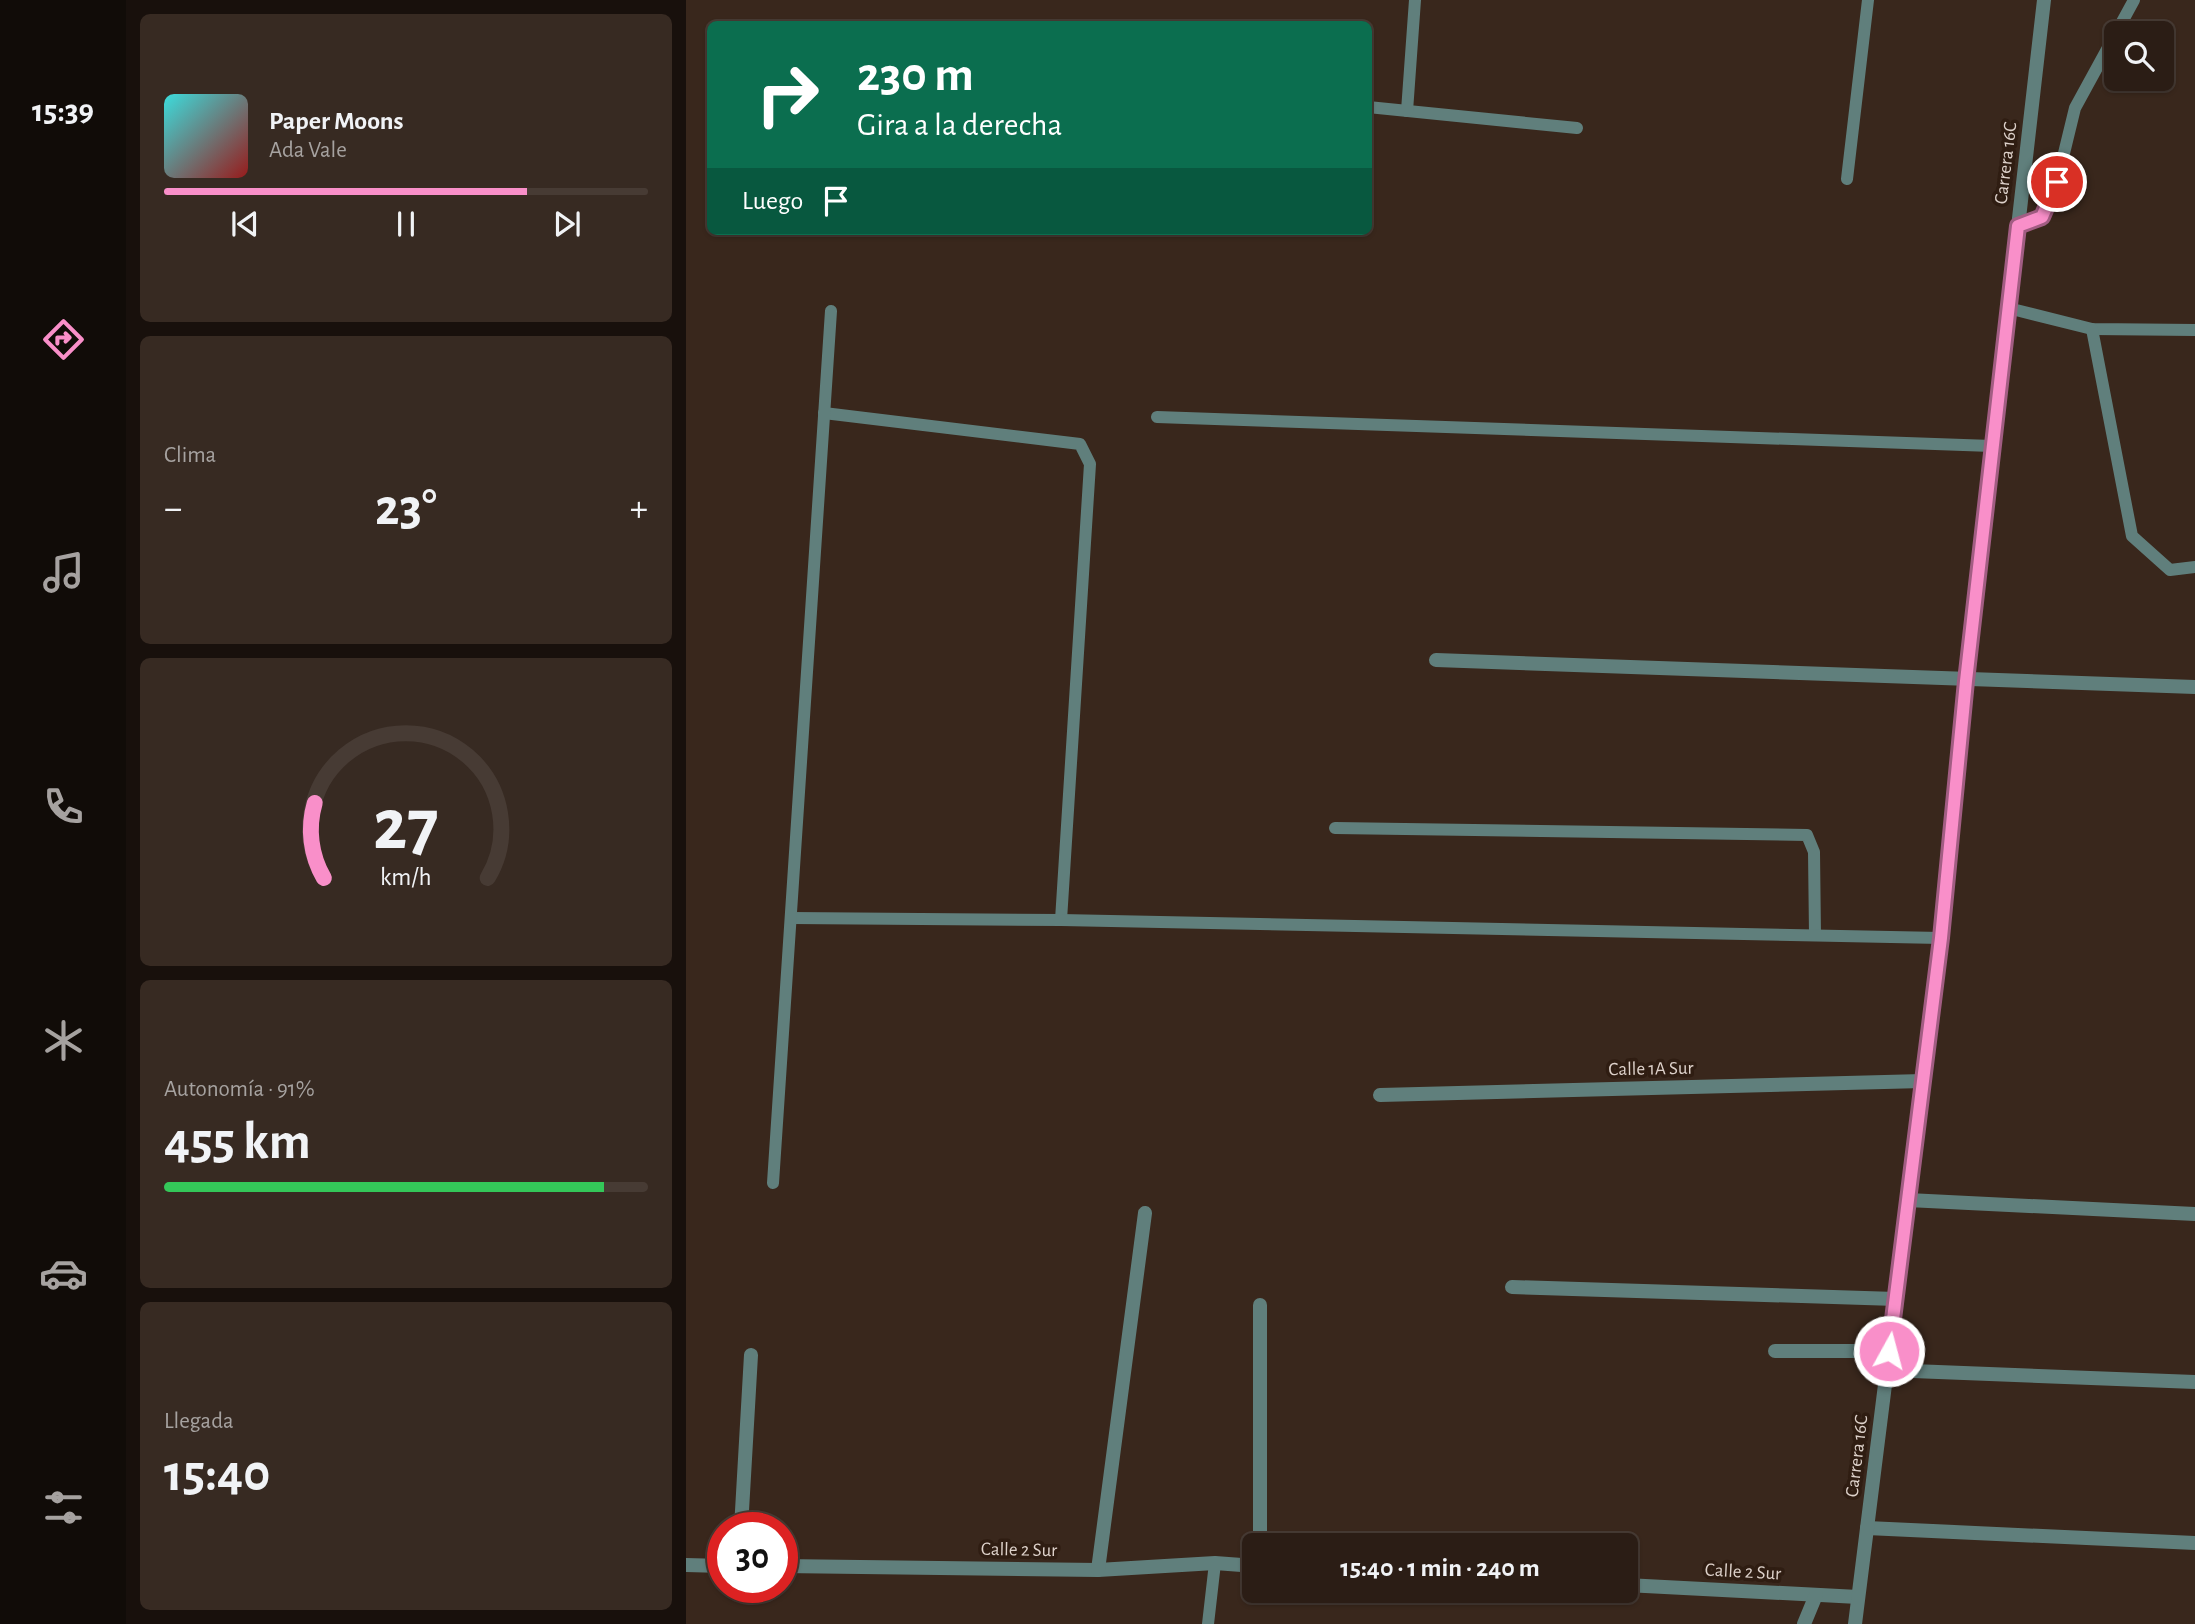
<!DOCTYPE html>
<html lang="es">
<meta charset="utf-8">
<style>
:root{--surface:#2b1d15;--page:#372a22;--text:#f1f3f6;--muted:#a6a2a0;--line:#473b34;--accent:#f98fc9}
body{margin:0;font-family:"Alegreya Sans",sans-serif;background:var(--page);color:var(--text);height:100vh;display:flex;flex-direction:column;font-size:26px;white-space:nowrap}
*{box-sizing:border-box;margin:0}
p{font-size:23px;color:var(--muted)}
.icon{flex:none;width:38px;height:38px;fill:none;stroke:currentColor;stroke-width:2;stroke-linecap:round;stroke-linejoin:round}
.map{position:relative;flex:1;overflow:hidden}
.side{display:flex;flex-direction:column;gap:14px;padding:14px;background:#18100c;width:560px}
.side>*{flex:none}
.guide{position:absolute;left:21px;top:21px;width:665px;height:214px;border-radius:10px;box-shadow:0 2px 5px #0004,0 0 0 2px var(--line);background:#0b6e4f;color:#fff;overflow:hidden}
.fabs{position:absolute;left:1418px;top:21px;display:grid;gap:14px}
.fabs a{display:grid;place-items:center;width:70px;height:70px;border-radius:10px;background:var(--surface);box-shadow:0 2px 5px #0004,0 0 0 2px var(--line);font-size:35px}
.speed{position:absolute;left:21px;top:1512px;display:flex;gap:14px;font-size:35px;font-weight:700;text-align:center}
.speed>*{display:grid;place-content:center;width:91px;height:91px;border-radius:50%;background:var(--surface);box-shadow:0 2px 5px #0004,0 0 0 2px var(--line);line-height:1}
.speed .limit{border:10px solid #d22;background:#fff;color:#111}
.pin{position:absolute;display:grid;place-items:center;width:60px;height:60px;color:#fff;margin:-30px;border:4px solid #fff;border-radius:50%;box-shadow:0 2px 7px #0007}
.me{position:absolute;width:77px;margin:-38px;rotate:7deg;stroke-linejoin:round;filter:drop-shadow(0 0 5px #0008)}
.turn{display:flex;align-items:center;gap:24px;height:147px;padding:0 35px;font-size:32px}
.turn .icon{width:91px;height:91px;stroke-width:2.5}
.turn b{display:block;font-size:49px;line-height:60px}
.then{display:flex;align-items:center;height:66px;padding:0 35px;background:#0003;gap:14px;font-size:26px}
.big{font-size:52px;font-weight:700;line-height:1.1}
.side .card{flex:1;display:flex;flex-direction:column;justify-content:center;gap:10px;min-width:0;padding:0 24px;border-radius:10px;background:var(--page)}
.side .dial{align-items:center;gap:0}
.dial svg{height:182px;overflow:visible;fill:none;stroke:var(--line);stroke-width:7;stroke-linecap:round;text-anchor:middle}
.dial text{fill:var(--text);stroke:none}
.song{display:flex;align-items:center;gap:21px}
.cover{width:84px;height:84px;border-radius:10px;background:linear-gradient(135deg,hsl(180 70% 55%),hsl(0 70% 35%))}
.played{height:7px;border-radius:4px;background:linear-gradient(90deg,var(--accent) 75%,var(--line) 75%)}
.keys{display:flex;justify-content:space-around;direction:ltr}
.heat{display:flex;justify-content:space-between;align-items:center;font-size:38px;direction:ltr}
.charge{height:10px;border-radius:5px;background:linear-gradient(90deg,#34c759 91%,var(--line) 0)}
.trip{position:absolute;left:556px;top:1533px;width:396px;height:70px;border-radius:10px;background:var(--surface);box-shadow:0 2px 5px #0004,0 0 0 2px var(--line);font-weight:700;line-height:70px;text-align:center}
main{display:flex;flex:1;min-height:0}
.menu{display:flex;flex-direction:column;width:126px;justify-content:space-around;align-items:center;background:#110c08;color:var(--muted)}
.menu .icon{width:49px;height:49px}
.menu .selected{color:var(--accent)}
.menu b{font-size:32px;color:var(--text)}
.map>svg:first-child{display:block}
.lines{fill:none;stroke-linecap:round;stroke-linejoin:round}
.service{stroke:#607f7c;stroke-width:12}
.minor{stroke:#607f7c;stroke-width:14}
.route-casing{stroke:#a25d83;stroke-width:18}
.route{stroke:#f98fc9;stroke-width:12}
.labels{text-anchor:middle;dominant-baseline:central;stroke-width:7;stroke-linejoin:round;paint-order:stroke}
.street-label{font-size:19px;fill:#ddd1ca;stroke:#2f1d12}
</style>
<main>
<nav class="menu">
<b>15:39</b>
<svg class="icon selected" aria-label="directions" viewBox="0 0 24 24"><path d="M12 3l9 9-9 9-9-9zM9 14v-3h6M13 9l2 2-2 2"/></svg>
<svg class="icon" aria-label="music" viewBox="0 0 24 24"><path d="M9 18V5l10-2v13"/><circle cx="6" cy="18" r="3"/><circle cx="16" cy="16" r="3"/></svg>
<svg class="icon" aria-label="phone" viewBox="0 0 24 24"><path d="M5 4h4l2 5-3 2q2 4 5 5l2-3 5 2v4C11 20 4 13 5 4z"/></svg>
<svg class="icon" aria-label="climate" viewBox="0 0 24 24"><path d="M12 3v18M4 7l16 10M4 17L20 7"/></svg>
<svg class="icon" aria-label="car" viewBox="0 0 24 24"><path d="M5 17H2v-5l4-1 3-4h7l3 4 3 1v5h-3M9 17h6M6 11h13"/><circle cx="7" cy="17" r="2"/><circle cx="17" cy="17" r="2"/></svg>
<svg class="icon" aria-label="filters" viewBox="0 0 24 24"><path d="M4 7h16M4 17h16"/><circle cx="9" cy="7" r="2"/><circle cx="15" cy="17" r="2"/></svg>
</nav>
<section class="side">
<div class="card">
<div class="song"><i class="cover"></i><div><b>Paper Moons</b><p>Ada Vale</p></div></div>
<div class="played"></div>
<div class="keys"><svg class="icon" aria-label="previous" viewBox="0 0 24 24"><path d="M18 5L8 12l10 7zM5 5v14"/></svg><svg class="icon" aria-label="pause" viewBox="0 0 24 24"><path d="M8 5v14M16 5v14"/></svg><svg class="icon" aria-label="next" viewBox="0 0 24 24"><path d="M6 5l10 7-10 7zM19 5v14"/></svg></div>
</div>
<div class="card"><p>Clima</p>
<div class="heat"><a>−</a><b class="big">23°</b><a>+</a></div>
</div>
<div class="card dial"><svg viewBox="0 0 100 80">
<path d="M14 69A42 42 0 1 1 86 69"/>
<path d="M14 69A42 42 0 0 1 10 36" stroke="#f98fc9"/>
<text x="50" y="56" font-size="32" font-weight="700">27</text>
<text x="50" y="72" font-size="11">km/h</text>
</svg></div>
<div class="card"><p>Autonomía · 91%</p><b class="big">455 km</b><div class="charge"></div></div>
<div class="card"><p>Llegada</p><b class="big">15:40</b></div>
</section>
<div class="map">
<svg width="1509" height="1624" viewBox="0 0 1509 1624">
<rect width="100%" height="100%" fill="#39271c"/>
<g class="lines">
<g class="service">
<polyline points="682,107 891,128"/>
<polyline points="721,111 729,0"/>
<polyline points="1161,179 1182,0"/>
<polyline points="1332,226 1356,217 1371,182 1389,108 1448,0"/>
<polyline points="1322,308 1406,329 1509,330"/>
<polyline points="1406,329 1446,536 1484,570 1509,567"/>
<polyline points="138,413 394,444 404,464 375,920"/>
<polyline points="471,417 1306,446"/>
<polyline points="649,828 1121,835 1128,852 1129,935"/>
<polyline points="105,918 375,920 1255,938"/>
<polyline points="87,1183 145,311"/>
<polyline points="522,1624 529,1563"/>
</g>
<g class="minor">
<polyline points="750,660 1509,687"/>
<polyline points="694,1095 1237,1081"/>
<polyline points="1222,1200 1509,1214"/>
<polyline points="826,1287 1210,1299"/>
<polyline points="1089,1351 1203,1351"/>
<polyline points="1201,1370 1509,1382"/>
<polyline points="55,1528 65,1355"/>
<polyline points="1181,1528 1509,1543"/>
<polyline points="574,1545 574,1305"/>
<polyline points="0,1565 37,1566"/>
<polyline points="96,1566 412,1570 529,1563 569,1566"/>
<polyline points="412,1570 459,1213"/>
<polyline points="940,1585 1172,1597"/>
<polyline points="1118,1624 1130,1595"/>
<polyline points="1169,1624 1255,938 1280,681 1358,0"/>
</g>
</g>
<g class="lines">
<defs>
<polyline id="route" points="1203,1351 1255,938 1280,681 1332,226 1356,217 1371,182"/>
</defs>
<use href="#route" class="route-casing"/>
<use href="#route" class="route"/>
</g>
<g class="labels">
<g class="street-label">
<text transform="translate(1320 163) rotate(-83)">Carrera 16C</text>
<text transform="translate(965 1069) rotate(-1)">Calle 1A Sur</text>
<text transform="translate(1171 1456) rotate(-83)">Carrera 16C</text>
<text transform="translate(333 1550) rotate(1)">Calle 2 Sur</text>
<text transform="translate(1057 1572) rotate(3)">Calle 2 Sur</text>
</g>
</g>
</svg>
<div class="fabs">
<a><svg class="icon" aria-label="search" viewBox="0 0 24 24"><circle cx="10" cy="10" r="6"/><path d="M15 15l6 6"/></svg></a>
</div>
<div class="speed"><div class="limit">30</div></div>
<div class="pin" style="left:1371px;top:182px;background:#d93025"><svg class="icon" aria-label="arrive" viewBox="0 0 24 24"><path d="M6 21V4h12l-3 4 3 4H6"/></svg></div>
<svg class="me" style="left:1203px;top:1351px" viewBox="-20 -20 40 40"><circle r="17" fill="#f98fc9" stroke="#fff" stroke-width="3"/><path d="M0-11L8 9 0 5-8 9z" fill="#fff"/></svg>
<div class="trip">15:40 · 1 min · 240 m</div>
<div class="guide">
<div class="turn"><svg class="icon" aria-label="right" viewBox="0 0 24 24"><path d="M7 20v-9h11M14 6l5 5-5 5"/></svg><div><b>230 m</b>Gira a la derecha</div></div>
<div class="then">Luego<svg class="icon" aria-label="arrive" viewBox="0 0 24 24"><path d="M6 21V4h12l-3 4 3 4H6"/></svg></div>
</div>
</div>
</main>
